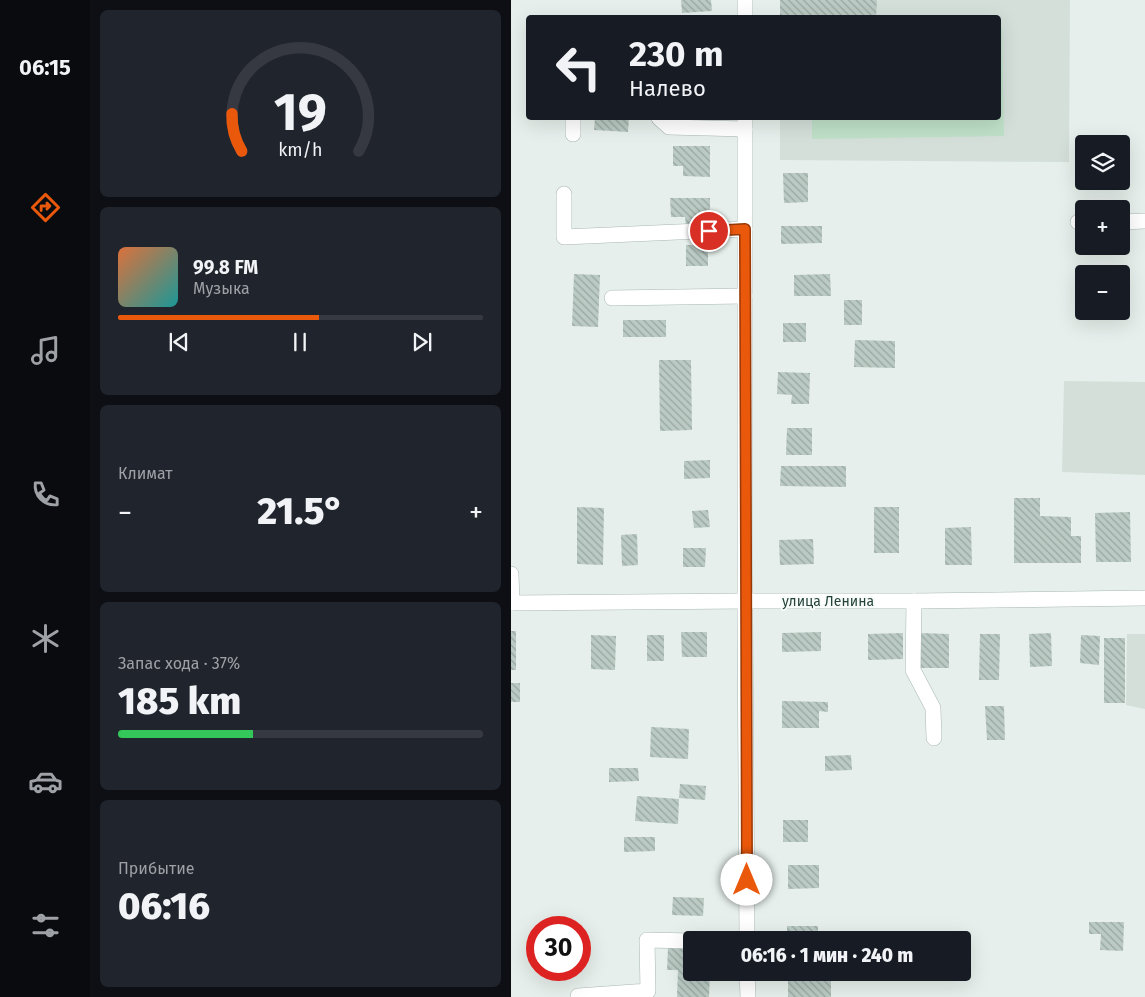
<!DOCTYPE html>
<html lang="ru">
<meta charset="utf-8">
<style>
:root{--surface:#171b24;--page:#20242c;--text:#f1f3f6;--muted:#9ea1a6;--line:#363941;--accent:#ea580c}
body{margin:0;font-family:"Fira Sans",sans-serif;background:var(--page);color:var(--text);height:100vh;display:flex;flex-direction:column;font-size:19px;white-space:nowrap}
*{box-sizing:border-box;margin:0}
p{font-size:16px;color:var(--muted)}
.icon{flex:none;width:28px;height:28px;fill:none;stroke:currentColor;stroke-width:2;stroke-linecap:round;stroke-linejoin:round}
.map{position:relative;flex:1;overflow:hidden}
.drawer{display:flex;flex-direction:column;gap:10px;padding:10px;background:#0d0f14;width:421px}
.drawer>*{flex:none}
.hud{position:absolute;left:15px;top:15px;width:475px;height:105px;border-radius:5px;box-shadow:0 5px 20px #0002;background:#171b24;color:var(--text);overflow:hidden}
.fabs{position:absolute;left:564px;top:135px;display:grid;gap:10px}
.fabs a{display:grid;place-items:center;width:55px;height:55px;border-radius:5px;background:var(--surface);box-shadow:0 5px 20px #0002;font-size:25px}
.speed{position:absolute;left:15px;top:916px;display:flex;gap:10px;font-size:25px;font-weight:700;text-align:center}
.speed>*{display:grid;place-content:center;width:65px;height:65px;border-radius:50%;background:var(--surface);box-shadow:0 5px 20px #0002;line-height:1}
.speed .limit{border:8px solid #d22;background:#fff;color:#111}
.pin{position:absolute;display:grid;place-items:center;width:42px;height:42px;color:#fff;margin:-21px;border:2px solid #fff;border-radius:50%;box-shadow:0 1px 5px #0007}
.me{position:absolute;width:55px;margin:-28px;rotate:0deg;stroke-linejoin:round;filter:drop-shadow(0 0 4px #0008)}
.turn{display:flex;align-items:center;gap:18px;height:105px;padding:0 20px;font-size:22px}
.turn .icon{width:65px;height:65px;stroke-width:2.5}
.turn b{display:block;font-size:35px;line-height:42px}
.big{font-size:38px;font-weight:800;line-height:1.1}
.drawer .tile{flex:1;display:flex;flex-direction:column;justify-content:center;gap:8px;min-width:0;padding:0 18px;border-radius:8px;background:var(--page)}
.drawer .dial{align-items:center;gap:0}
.dial svg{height:130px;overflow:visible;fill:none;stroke:var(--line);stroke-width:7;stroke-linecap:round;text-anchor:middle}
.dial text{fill:var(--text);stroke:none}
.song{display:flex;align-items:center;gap:15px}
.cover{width:60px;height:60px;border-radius:8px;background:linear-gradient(135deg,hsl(20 70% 55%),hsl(180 70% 35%))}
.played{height:5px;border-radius:2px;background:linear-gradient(90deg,var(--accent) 55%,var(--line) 55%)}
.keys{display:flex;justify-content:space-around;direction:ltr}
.heat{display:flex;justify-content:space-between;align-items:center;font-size:28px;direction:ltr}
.charge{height:8px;border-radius:4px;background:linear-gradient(90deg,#34c759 37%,var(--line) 0)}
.trip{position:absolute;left:172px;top:931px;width:288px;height:50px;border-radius:5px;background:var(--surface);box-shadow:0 5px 20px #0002;font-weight:800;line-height:50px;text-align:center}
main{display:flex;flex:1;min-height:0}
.menu{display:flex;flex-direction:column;width:90px;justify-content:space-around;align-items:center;background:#090b0e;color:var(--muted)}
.menu .icon{width:35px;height:35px}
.menu .current{color:var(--accent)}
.menu b{font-size:22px;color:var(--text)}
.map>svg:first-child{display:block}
.built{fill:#d4dfda}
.grass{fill:#bfe0c8}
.building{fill:url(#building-back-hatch)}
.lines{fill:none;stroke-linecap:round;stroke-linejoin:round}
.minor-casing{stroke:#a8b8b2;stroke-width:16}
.minor{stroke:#fff;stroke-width:15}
.route-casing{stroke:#983908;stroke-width:12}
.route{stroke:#ea580c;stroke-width:9}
.labels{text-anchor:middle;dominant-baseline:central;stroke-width:4;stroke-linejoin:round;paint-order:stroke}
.street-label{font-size:14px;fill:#24423a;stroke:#f7fbf9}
</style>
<main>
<nav class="menu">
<b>06:15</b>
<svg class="icon current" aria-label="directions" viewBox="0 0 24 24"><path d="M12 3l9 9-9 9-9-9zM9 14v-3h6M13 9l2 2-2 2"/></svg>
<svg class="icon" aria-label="music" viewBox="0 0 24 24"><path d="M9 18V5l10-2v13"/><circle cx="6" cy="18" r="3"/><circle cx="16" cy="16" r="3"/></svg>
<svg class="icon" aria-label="phone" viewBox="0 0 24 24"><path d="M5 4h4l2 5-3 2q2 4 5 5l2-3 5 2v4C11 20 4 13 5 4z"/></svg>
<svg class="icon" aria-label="climate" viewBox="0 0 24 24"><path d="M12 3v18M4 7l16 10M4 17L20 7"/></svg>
<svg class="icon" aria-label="car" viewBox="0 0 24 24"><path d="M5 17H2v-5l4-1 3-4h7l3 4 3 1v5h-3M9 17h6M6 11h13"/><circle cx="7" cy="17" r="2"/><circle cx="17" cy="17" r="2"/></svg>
<svg class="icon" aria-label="filters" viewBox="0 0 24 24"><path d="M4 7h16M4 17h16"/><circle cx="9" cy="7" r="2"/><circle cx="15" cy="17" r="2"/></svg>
</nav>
<section class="drawer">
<div class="tile dial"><svg viewBox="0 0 100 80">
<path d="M14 69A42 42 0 1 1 86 69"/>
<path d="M14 69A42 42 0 0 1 8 46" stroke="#ea580c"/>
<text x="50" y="56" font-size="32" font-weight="700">19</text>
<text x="50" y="72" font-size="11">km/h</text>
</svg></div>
<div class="tile">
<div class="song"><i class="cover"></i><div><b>99.8 FM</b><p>Музыка</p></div></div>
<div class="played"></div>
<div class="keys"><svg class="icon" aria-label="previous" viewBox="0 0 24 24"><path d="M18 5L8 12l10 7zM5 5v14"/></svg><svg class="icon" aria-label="pause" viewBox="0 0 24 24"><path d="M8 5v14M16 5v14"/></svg><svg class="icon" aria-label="next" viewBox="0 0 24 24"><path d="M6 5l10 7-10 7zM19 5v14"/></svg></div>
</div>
<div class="tile"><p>Климат</p>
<div class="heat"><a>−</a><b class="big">21.5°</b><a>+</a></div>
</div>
<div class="tile"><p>Запас хода · 37%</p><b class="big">185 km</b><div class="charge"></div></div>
<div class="tile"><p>Прибытие</p><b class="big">06:16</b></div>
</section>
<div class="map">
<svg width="634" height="997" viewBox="0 0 634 997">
<defs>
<pattern id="building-back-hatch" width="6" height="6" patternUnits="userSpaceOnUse" patternTransform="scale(1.25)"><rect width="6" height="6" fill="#bbcac4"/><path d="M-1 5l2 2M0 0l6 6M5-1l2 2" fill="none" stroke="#98a6a0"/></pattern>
</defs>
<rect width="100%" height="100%" fill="#e6efeb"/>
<g class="built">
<polygon points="269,0 559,0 558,162 269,160 269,118 488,118 488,18 269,18"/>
<polygon points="553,381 634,382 634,475 551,472"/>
<polygon points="616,634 634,634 634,709 615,705"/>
</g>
<polygon class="grass" points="488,28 491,28 493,136 301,139 301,118 488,118"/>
<g class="building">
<polygon points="170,0 200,0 201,11 171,13"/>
<polygon points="269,0 366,0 365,18 269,15"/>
<polygon points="84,118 118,118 117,132 83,130"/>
<polygon points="173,118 199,118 198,123 173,122"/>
<polygon points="162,146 199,146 199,177 172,176 172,166 162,166"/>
<polygon points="272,173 297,173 297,202 273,203"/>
<polygon points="159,198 199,198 199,226 175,226 174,217 160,217"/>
<polygon points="270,226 311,226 311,243 270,244"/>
<rect x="175" y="245" width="22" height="21"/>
<polygon points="63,274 89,275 87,327 61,326"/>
<polygon points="319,274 320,296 283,296 283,275"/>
<rect x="333" y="300" width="18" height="25"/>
<rect x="112" y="320" width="43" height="17"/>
<rect x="272" y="323" width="23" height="19"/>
<polygon points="344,340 384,341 384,368 343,367"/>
<polygon points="148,360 180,360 181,430 149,431"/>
<polygon points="267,372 299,373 298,404 280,404 281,395 266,394"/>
<polygon points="276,428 301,428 301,455 275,455"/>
<polygon points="199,460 199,478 173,479 173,461"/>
<polygon points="270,466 335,466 335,487 269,486"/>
<polygon points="503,498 529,498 529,516 560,517 560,536 570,536 570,563 503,563"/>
<polygon points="66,507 93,508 92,565 66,564"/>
<rect x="363" y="507" width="25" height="46"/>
<polygon points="197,510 199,527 183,528 181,511"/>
<polygon points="619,512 620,562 585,562 584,513"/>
<polygon points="460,527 461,565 434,565 434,528"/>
<polygon points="126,534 127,565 111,566 110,535"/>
<polygon points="302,539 303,564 269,565 268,540"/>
<polygon points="172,548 195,548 194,567 172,567"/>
<rect x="0" y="631" width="5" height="39"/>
<polygon points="170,632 196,632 196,657 171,657"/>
<polygon points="310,632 310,651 271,652 271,633"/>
<polygon points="392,633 392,659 357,660 357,634"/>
<polygon points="409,633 438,634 438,668 409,668"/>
<polygon points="540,633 541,666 519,667 518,634"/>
<polygon points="469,634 489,634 488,680 468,680"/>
<polygon points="80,635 105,636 104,670 80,669"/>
<rect x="136" y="635" width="17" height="26"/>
<polygon points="570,635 589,636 588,665 569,663"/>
<rect x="593" y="638" width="21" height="65"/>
<rect x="0" y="683" width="9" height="19"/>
<polygon points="271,701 317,702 317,712 308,711 308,728 271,728"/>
<polygon points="474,706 493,706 494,740 476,740"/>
<polygon points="140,727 178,729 177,759 139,757"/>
<polygon points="340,755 341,770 314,771 314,756"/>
<polygon points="98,768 127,768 128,781 98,782"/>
<polygon points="169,784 195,786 194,800 168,798"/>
<polygon points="126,796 168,799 167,824 124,821"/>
<rect x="272" y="820" width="25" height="22"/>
<polygon points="113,837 144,837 144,851 113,852"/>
<polygon points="277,865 308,865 308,888 277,889"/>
<polygon points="162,897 193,898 192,916 161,915"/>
<polygon points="578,922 613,922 612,951 589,950 590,934 578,934"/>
<rect x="276" y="926" width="31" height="14"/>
<polygon points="157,948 181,949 181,972 199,972 198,997 166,997 167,970 156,970"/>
<polygon points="277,975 320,976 320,997 277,997"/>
</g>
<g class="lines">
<defs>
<g id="minor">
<polyline points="234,0 234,18"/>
<polyline points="148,118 158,127 234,129"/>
<polyline points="234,118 234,621 236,940"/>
<polyline points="62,134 62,118"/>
<polyline points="53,194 53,237 234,229"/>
<polyline points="567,222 572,222"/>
<polyline points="610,222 634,221"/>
<polyline points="101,298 234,296"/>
<polyline points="0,574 1,603"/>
<polyline points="403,601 402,670 422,708 423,738"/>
<polyline points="0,603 235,601 403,601 634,598"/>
<polyline points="236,972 237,997"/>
<polyline points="67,996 137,991 136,940 181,941"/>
</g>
</defs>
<use href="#minor" class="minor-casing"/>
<use href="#minor" class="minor"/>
</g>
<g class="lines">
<defs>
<polyline id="route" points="198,231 234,229 236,880"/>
</defs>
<use href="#route" class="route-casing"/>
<use href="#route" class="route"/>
</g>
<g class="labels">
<g class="street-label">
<text x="317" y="601">улица Ленина</text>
</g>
</g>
</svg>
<div class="fabs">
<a><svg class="icon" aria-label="layers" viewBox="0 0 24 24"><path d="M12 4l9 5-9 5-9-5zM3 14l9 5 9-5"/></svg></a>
<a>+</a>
<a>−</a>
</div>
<div class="speed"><div class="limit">30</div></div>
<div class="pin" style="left:198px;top:231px;background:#d93025"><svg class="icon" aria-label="arrive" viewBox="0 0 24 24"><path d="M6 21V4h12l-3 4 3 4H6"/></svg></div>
<svg class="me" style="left:236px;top:880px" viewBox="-20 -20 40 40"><circle r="19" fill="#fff"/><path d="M0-13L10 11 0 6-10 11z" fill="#ea580c"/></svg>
<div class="trip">06:16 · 1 мин · 240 m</div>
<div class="hud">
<div class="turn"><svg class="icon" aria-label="left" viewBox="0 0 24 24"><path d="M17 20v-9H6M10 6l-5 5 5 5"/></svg><div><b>230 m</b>Налево</div></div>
</div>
</div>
</main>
